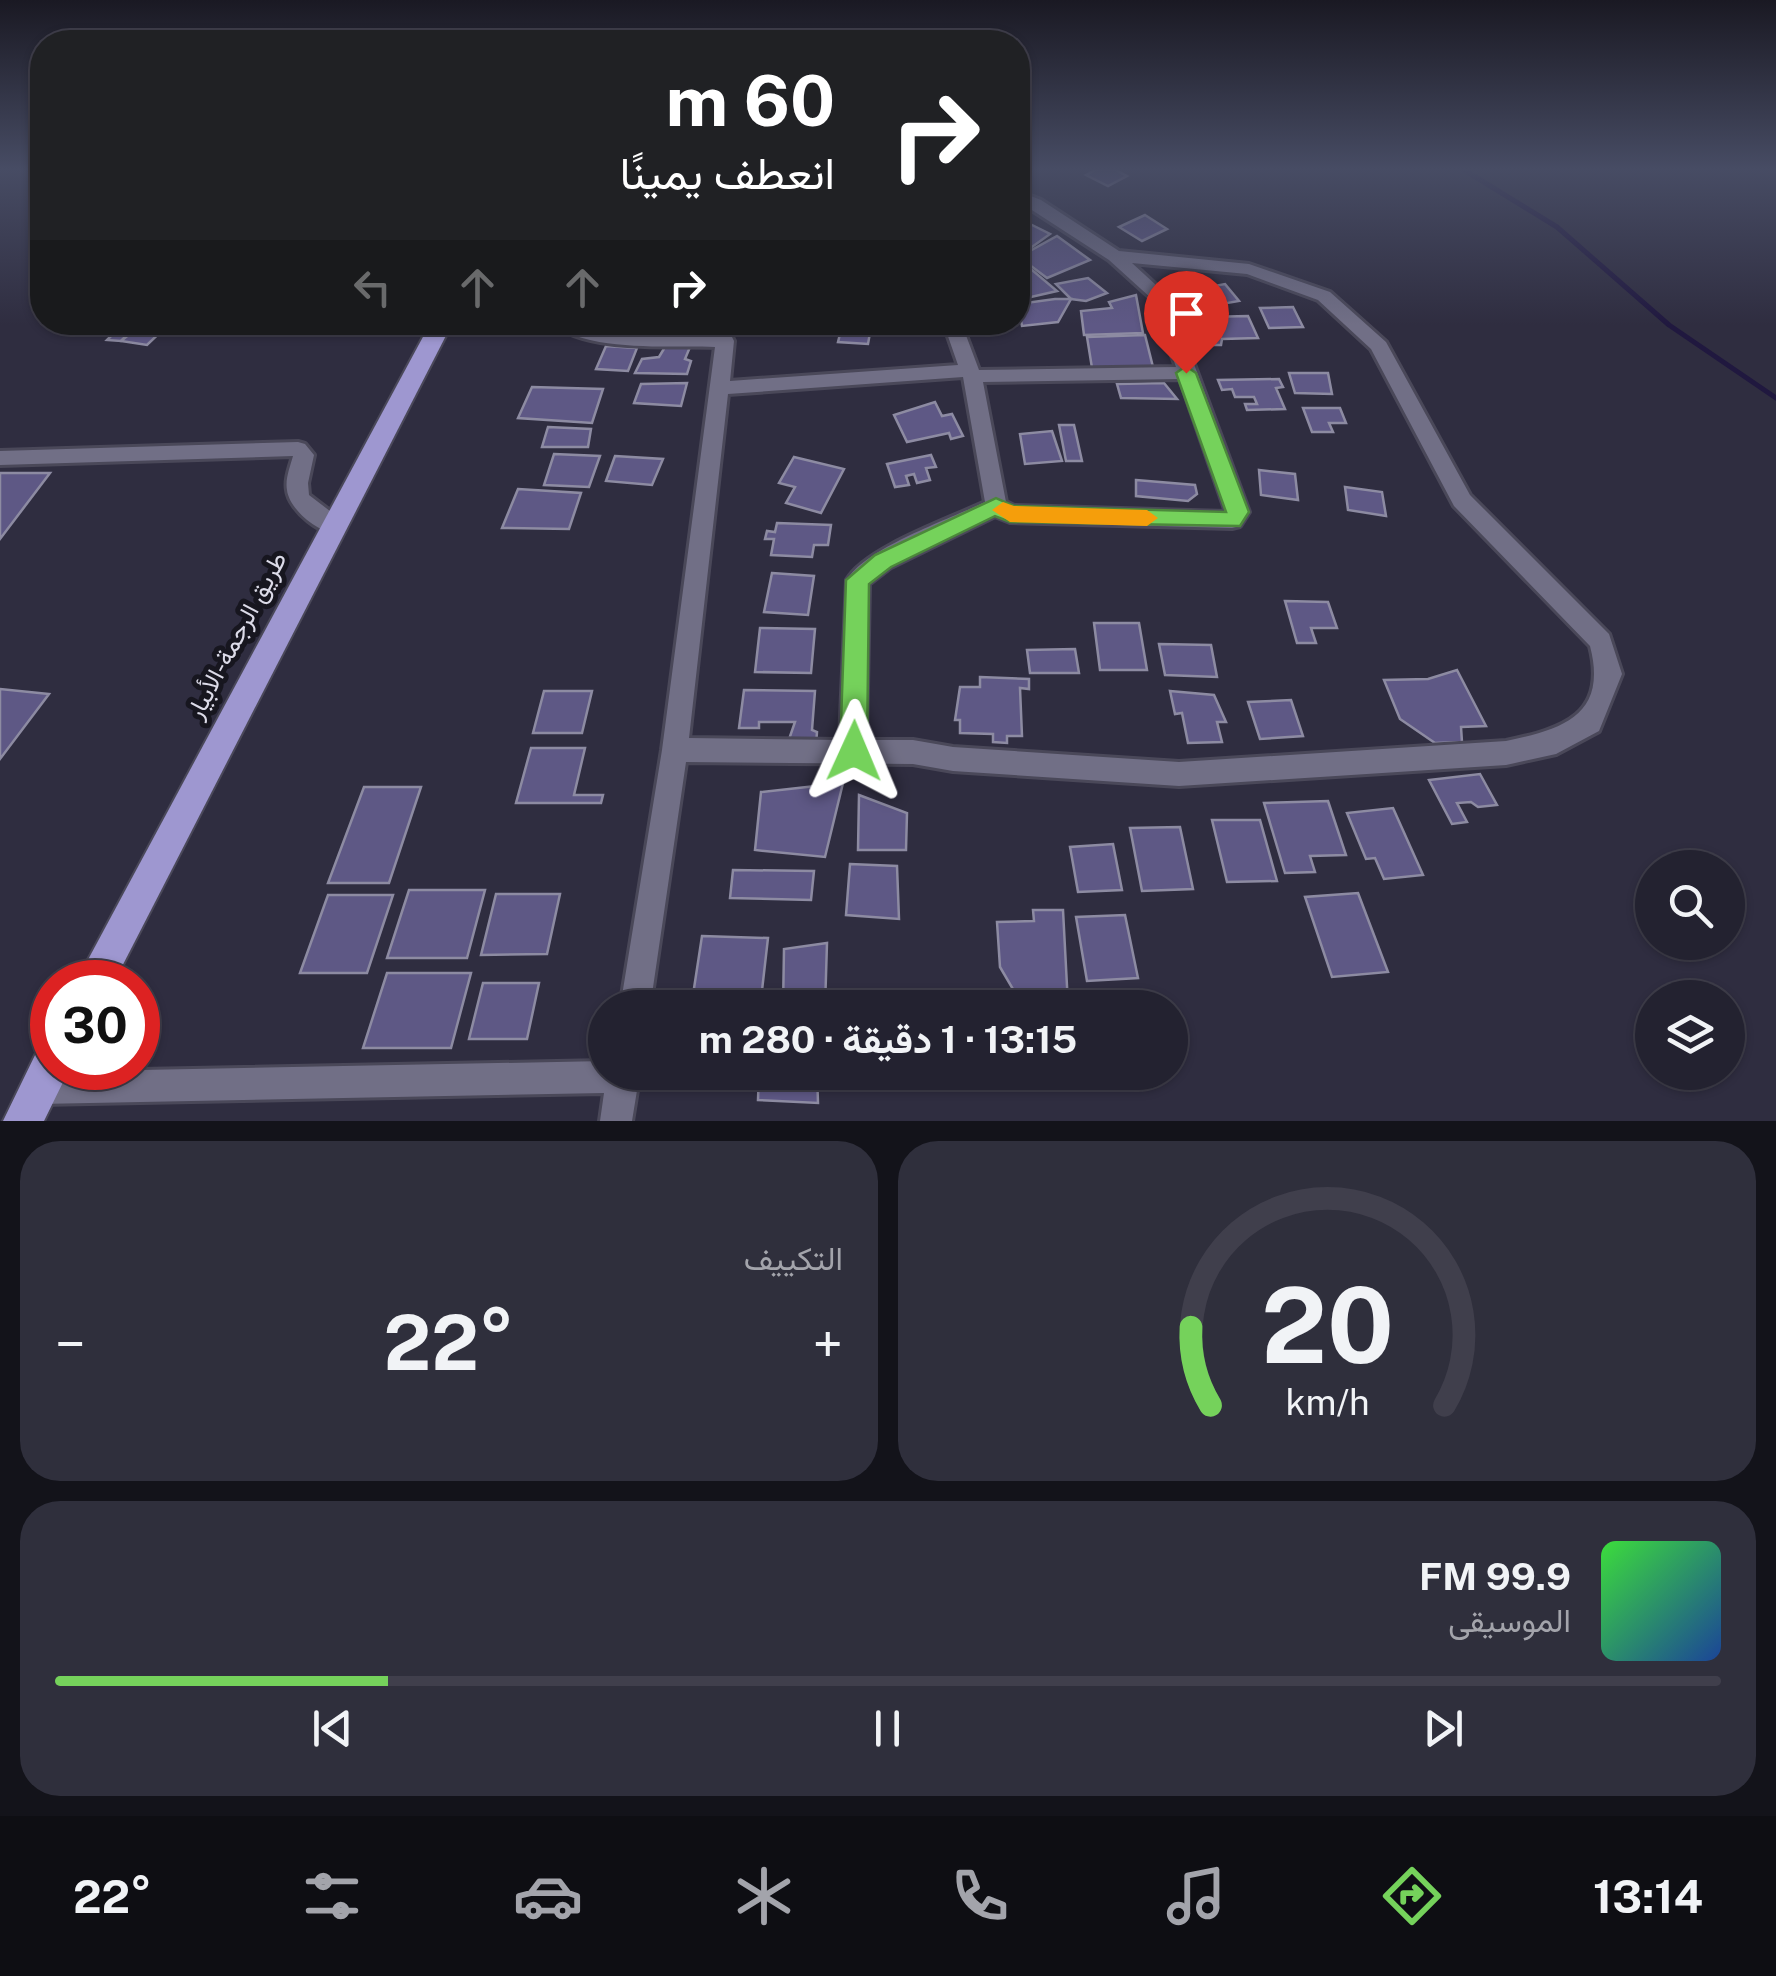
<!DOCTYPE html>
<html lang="ar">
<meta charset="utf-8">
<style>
:root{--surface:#232230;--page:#2f2f3c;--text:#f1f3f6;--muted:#a3a4ab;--line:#403f4c;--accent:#75d25b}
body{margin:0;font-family:"Public Sans",Vazirmatn,sans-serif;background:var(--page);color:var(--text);direction:rtl;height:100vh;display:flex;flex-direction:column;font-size:38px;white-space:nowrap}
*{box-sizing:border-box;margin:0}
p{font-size:32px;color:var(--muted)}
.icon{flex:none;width:55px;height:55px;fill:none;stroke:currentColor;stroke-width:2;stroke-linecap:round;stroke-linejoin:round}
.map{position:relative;height:1121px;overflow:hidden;direction:ltr}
.panel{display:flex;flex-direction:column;gap:20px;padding:20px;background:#13131a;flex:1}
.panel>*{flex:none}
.guide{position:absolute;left:30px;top:30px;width:1000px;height:305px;border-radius:40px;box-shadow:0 2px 8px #0004,0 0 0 2px var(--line);direction:rtl;background:#202124;color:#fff;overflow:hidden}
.tools{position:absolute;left:1635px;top:850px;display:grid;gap:20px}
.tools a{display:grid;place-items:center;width:110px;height:110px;border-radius:50%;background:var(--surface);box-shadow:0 2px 8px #0004,0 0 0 2px var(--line);font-size:50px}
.speed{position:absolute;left:30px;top:960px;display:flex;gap:20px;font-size:50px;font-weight:700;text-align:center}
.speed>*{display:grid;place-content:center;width:130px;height:130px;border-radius:50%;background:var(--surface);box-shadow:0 2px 8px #0004,0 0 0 2px var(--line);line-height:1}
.speed .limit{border:15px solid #d22;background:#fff;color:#111}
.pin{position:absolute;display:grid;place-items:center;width:85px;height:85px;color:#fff;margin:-102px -42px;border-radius:50% 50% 50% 0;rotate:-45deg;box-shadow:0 0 10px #0007}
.pin .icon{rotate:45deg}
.me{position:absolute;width:110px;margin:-55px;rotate:1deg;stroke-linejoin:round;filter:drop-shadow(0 0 8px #0008)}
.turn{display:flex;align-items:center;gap:35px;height:210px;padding:0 30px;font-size:45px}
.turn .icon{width:130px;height:130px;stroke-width:2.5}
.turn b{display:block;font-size:70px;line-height:85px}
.lanes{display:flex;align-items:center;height:95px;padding:0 30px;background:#0003;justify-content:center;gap:50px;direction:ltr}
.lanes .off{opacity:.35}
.big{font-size:75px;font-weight:700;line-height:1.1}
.panel .tile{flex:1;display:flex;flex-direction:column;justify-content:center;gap:15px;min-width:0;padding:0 35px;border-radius:40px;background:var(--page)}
.panel .dial{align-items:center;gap:0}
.dial svg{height:260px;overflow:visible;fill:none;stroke:var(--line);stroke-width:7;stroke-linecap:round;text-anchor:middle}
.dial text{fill:var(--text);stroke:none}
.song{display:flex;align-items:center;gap:30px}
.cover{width:120px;height:120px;border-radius:15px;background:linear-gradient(135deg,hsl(120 70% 55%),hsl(220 70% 35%))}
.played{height:10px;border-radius:5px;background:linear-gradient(90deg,var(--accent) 20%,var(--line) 20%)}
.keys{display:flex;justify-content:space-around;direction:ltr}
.heat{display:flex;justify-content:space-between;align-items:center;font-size:55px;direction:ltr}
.panel .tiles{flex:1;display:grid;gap:20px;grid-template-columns:1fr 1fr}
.tile:last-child{grid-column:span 2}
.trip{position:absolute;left:588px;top:990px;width:600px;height:100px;border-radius:50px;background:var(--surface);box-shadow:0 2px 8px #0004,0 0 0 2px var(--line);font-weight:700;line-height:100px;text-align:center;direction:rtl}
.tab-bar{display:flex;height:160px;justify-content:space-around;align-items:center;background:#0e0e13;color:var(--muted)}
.tab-bar .icon{width:70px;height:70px}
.tab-bar .current{color:var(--accent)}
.tab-bar b{font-size:45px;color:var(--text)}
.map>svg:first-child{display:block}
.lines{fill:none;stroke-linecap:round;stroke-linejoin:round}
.stream{stroke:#20183f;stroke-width:5}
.building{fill:#5e5885;stroke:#8d8ba2;stroke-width:2.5}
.minor-casing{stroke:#4a4859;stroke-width:6}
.trunk-casing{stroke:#4a4859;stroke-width:4}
.minor{fill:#716f86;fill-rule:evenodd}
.trunk{fill:#9e97d0;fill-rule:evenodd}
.route{fill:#75d25b;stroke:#4c883b;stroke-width:2.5}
.slow{fill:#f59e0b}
.labels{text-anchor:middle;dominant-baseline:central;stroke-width:10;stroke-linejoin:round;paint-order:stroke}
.street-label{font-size:25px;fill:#dcdbe8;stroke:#17161f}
</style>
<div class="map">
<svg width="1776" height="1121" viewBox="0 0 1776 1121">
<rect width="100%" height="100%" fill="#2f2d40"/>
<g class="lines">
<polyline class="stream" points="1461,168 1557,227 1669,325 1776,398"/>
</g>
<g class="building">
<polygon points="1099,168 1112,168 1127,176 1108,186 1086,175"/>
<polygon points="1145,215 1167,229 1142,241 1119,227"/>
<polygon points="1018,218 1050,234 1018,257"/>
<polygon points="1057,236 1090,260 1047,278 1019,257"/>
<polygon points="1019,259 1057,291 1018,300"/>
<polygon points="1088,278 1107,293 1086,301 1071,299 1056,284"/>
<polygon points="1225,284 1239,301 1205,307 1192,290"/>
<polygon points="1136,295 1143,333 1084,335 1081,311 1112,308 1109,302"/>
<polygon points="1055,299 1071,299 1058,322 1022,326 1018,304"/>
<polygon points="1293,307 1303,327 1269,328 1260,308"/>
<polygon points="1248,316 1258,338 1222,339 1221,345 1208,345 1206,338 1215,338 1207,317"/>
<polygon points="125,322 140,322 121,341 107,340"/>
<polygon points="855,322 872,322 868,344 838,342 841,330 853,331"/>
<polygon points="152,323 168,325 147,345 121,341 131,333 142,333"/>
<polygon points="1145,335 1153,367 1092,368 1087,337"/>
<polygon points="606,346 637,348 628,371 596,369"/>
<polygon points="665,347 690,347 685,359 691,361 687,374 635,373 642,359 659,357"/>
<polygon points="1289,373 1328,373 1332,394 1295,393"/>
<polygon points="1279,379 1283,387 1276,388 1285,409 1247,410 1245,404 1257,404 1254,397 1235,397 1232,389 1222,390 1218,380"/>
<polygon points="687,383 681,406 634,403 641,384"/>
<polygon points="1164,383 1177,399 1121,398 1117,384"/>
<polygon points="532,387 603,389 592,423 518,418"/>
<polygon points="935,402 942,416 952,414 963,436 951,439 949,433 907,442 894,415"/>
<polygon points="1303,408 1340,408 1346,423 1329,423 1333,432 1312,432"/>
<polygon points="1059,425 1074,425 1082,461 1066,461"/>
<polygon points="548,427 591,429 588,447 542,447"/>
<polygon points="1052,431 1062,461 1025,464 1020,434"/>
<polygon points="554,454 600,456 589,487 544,485"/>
<polygon points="931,455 936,467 926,468 930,480 917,483 914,474 906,476 909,485 895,487 887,464"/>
<polygon points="615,456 663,459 652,485 606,481"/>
<polygon points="794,457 844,469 821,513 786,503 795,487 779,483"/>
<polygon points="1259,470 1295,474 1298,500 1261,495"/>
<polygon points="0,473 50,473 0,539"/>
<polygon points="1136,480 1195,485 1197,494 1188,501 1136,496"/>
<polygon points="1345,487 1382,492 1386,516 1348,510"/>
<polygon points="518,489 581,493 569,529 502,528"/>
<polygon points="777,523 831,525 828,545 814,545 812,557 771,555 774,539 765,539 767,531 775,532"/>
<polygon points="772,573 814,576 808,615 764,612"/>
<polygon points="1285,601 1328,602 1337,628 1311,628 1316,643 1297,643"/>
<polygon points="1094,623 1139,623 1147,670 1100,670"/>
<polygon points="760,628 815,629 811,673 755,672"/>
<polygon points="1159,644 1211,645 1217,677 1165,675"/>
<polygon points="1075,649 1079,673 1030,673 1027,650"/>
<polygon points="1457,670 1486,726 1461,727 1462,742 1435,743 1400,719 1384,680 1428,679"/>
<polygon points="980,677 1029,679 1029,689 1020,688 1022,736 1007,736 1007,743 993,742 993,734 960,733 960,720 955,720 960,687 980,687"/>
<polygon points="0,689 49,694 0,759"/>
<polygon points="744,690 815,691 812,730 817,732 816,745 787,745 795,722 759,722 759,728 739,728"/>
<polygon points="544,691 592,691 582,733 533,733"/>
<polygon points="1170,691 1214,695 1226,722 1217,722 1222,742 1188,743 1182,713 1175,714"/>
<polygon points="1291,700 1303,736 1260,739 1248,702"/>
<polygon points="531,748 585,748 574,795 603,795 601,803 516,803"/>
<polygon points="1480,774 1497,805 1478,807 1471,802 1457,803 1467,822 1452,824 1429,780"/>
<polygon points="843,783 825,857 755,850 761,792"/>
<polygon points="364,787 421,787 389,883 328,883"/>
<polygon points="859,795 907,813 906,850 858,850"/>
<polygon points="1328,801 1346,855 1310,856 1315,872 1285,873 1264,803"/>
<polygon points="1393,808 1423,875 1384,879 1375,858 1366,859 1347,813"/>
<polygon points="1212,820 1260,820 1277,881 1227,882"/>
<polygon points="1180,827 1193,889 1142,891 1130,828"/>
<polygon points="1113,844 1122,890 1078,892 1070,847"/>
<polygon points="850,864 897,866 899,919 846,915"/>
<polygon points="733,870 814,871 811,900 730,898"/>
<polygon points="409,890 485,890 467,958 387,958"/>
<polygon points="1358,893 1388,972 1332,977 1305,897"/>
<polygon points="496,894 560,894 547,954 481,955"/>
<polygon points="328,895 393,895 367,973 300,973"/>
<polygon points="1033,910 1063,910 1068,1005 1024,1008 1000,967 997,922 1034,921"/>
<polygon points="1125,915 1138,978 1087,981 1076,917"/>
<polygon points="702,936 768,938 760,1008 691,1008"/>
<polygon points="827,943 825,1008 783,1008 784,949"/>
<polygon points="387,973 471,973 451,1048 363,1048"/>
<polygon points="483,983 539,983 527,1039 469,1039"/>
<polygon points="759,1072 817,1072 818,1103 758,1100"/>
</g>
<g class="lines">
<defs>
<g id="minor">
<path d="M1018,191L1041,200L1119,251L1249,264L1330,292L1386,342L1470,495L1609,634L1622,674L1599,731L1556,754L1506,765L1179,786L953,771L913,764L686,762L650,1008H620L662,750L715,347C669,345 587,353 550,322H577L619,332L732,337L734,341L730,381L958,365L943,322H961L979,370L1176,367L1152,299L1109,260L1018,201ZM1132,263L1247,274L1318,300L1371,349L1454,506L1590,646C1608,715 1563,729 1506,741L1179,762L953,747L913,740H866L869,584L891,567L995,516L1010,522L1232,528L1240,526L1249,512L1169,297ZM963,377L985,502C950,519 865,548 847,580L840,740L689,738L728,394ZM1180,379L1226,512L1014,506L1006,502L983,382Z"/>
<path d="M298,442L305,444L314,455L308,483L309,495L343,521L346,527L343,533C323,538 289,510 287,490C285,479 290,467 293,456L0,465V451Z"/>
<polygon points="605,1061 605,1072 640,1072 632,1121 600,1121 604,1093 39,1104 28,1099 23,1088 28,1077 39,1072"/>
</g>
<g id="trunk">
<polygon points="431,322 453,322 114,982 76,982"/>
<polygon points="52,1044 52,1068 70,1068 44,1121 3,1121 38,1049"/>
</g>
</defs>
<use href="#minor" class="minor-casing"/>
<use href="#trunk" class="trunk-casing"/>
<use href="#minor" class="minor"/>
<use href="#trunk" class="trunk"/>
</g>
<linearGradient id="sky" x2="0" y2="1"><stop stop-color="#1a1923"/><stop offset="0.52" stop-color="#474c64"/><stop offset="1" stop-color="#474c64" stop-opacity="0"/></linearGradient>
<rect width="1776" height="325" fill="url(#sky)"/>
<polygon class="route" points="1186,366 1196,373 1249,512 1240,526 1010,522 995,516 891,567 869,584 867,751 863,759 854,763 844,759 840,751 846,580 875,555 996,498 1014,506 1226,512 1176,373"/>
<polygon class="slow" points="1003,502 1014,506 1147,510 1158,518 1147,526 1010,522 992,510"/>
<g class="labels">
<g class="street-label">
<text transform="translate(236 635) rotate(-62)">طريق الرجمة-الأبيار</text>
</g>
</g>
</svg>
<div class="tools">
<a><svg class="icon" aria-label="search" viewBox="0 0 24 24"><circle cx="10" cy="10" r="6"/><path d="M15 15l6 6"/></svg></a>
<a><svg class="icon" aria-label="layers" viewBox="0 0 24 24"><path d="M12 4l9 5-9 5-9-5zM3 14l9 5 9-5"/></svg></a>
</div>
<div class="speed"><div class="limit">30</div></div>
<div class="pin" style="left:1186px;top:373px;background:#d93025"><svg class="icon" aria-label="arrive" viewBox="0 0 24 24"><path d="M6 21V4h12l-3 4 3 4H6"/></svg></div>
<svg class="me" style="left:854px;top:751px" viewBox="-20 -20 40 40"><path d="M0-17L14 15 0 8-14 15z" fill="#75d25b" stroke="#fff" stroke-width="4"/></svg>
<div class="trip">13:15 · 1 دقيقة · 280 m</div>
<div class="guide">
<div class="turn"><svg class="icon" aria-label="right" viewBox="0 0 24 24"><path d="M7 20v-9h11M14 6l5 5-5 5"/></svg><div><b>60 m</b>انعطف يمينًا</div></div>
<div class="lanes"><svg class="icon off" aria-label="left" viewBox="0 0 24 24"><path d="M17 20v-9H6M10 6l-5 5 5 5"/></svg><svg class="icon off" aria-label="ahead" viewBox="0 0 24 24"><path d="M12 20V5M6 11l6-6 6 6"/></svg><svg class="icon off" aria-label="ahead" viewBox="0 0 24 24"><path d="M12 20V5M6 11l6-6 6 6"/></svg><svg class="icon" aria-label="right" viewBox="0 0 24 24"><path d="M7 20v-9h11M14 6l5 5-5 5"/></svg></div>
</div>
</div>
<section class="panel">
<div class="tiles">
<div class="tile dial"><svg viewBox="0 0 100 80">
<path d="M14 69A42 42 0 1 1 86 69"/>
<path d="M14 69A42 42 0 0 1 8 45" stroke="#75d25b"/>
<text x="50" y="56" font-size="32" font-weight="700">20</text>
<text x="50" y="72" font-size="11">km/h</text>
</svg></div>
<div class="tile"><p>التكييف</p>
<div class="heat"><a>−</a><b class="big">22°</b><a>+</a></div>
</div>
<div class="tile">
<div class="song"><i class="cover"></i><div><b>99.9 FM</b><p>الموسيقى</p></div></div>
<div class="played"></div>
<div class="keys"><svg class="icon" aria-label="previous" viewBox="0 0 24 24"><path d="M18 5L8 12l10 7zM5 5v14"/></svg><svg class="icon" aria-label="pause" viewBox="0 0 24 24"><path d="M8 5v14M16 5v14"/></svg><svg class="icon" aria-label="next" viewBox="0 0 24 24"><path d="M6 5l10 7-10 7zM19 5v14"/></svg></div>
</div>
</div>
</section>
<nav class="tab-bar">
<b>13:14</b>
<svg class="icon current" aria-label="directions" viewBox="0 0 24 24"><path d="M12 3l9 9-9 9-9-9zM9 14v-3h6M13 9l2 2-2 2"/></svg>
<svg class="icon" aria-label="music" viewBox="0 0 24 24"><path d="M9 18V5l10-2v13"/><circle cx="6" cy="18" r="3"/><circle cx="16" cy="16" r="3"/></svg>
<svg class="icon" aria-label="phone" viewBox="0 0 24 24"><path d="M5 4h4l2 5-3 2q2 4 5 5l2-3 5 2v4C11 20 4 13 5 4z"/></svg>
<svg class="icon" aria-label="climate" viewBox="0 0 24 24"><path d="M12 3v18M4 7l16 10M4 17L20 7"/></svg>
<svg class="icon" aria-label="car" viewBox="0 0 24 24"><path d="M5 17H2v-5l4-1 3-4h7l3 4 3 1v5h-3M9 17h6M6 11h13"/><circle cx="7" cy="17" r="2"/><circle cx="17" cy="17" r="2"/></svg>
<svg class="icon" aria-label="filters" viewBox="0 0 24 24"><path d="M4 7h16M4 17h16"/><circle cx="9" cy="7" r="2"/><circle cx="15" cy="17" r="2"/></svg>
<b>22°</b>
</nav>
